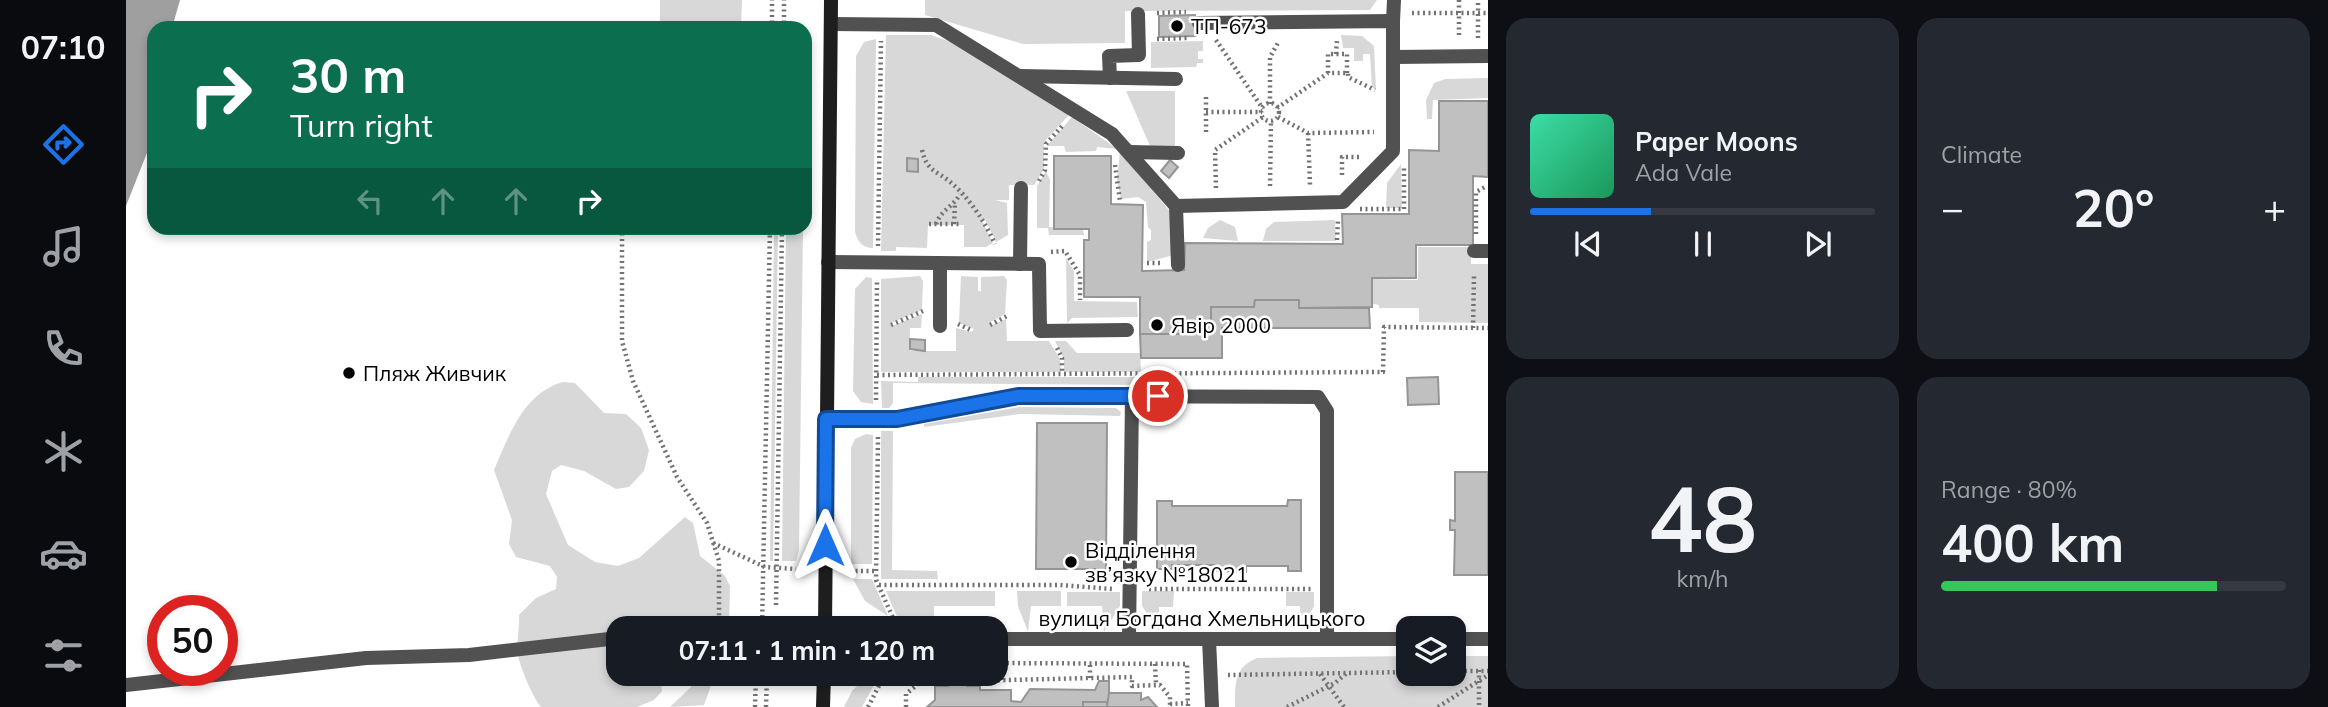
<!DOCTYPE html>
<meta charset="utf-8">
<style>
:root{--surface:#171b24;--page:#242831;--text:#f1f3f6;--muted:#9ea1a6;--line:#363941;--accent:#1a73e8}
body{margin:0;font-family:Mulish,sans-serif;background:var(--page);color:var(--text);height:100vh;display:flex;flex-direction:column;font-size:26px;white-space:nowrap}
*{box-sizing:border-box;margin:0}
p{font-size:23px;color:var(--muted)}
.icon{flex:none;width:38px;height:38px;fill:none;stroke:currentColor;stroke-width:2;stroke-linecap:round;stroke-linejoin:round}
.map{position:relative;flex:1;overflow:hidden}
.sheet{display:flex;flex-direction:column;gap:18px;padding:18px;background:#0d0f14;width:840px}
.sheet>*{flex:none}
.hud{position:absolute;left:21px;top:21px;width:665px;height:214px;border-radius:21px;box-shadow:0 4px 10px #0003;background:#0b6e4f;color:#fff;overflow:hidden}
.controls{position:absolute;left:1270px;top:616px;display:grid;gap:14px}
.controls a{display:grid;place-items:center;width:70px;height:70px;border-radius:14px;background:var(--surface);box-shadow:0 4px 10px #0003;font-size:35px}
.speed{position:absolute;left:21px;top:595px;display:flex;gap:14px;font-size:35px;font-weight:700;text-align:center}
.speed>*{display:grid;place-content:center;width:91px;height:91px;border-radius:50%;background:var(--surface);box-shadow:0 4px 10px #0003;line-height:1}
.speed .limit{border:10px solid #d22;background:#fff;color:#111}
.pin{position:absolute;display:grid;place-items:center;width:60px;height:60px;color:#fff;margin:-30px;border:4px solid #fff;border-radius:50%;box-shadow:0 2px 7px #0007}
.me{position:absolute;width:77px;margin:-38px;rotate:0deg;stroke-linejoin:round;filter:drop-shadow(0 0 5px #0008)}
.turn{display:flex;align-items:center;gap:24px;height:147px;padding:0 28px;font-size:32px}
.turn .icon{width:91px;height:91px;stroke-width:2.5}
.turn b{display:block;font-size:49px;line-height:60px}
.lanes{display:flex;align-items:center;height:66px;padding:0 28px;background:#0003;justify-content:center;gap:35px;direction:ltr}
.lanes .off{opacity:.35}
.big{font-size:52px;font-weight:700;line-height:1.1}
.sheet .card{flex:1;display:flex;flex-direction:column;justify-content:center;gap:10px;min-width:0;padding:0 24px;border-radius:21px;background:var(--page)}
.sheet .dial{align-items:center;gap:0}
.dial b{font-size:91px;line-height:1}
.song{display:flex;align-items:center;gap:21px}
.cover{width:84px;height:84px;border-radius:10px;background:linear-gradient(135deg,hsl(160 70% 55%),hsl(150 70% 35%))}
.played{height:7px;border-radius:4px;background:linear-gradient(90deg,var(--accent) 35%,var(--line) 35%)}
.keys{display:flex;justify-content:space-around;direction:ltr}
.heat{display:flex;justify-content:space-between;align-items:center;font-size:38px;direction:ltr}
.charge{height:10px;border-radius:5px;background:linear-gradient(90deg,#34c759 80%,var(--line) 0)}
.sheet .tiles{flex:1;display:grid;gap:18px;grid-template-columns:repeat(2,1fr)}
.trip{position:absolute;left:480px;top:616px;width:402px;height:70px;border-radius:21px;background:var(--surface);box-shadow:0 4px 10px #0003;font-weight:700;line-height:70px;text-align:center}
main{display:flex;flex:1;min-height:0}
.menu{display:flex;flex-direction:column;width:126px;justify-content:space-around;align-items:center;background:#090b0e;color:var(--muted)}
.menu .icon{width:49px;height:49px}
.menu .current{color:var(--accent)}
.menu b{font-size:32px;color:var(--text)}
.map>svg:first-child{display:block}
.green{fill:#d8d8d8}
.water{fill:#9f9f9f}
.building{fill:#c0c0c0;stroke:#959595;stroke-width:2}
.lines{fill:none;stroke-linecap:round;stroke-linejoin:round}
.path{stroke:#737373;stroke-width:4.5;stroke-dasharray:2 3.5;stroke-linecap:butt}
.service{stroke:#515151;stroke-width:14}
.tertiary{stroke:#515151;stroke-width:14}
.secondary{stroke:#1e1e1e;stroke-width:14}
.route-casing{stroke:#114b97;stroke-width:18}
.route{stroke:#1a73e8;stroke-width:12}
.poi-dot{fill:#000;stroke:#fff;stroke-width:2.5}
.labels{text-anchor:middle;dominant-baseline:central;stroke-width:5;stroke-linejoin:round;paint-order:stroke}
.poi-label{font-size:21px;fill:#000;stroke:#fff;text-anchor:start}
.street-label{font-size:21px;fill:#000;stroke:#fff}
</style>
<main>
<nav class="menu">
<b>07:10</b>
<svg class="icon current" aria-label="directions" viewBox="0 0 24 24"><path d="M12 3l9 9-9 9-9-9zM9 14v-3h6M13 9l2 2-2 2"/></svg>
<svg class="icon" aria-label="music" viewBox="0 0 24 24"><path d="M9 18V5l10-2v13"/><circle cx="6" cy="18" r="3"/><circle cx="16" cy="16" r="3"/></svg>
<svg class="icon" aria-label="phone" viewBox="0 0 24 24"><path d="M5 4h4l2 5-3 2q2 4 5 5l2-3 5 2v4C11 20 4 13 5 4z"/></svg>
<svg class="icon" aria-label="climate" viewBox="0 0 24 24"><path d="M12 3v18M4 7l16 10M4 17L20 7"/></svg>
<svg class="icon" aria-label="car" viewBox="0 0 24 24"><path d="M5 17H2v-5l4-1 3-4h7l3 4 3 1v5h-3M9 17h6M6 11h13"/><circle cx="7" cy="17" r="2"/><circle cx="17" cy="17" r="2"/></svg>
<svg class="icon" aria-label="filters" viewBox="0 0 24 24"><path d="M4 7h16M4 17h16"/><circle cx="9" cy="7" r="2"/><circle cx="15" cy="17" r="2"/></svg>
</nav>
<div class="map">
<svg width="1362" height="707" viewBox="0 0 1362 707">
<rect width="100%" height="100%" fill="#fff"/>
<g class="green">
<polygon points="534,0 616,0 615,28 534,28"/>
<polygon points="799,0 1251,0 1244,10 999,11 999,43 897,44 799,15"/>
<polygon points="760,35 805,35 828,43 943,115 918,142 918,169 908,185 883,185 883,200 869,200 881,203 882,235 870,242 859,219 856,221 867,243 860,247 838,247 838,225 802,225 801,248 770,247 770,251 755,251"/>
<polygon points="1215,35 1236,36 1248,46 1250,90 1246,87 1244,54 1237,54 1237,61 1228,61 1228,48 1217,48"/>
<path d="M750,39L747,248C736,248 731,241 729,231L730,56L738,42Z"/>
<polygon points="1077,41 1077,51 1072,51 1072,59 1077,59 1077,63 1071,63 1070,67 1025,68 1025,42"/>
<polygon points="1362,78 1362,98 1307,100 1306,119 1301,119 1300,100 1308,83 1319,79"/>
<polygon points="1000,91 1049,91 1049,146 1024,146"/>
<polygon points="946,117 991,149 971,147 970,151 940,152 938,146 921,146"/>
<polygon points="994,151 1046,214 1048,255 1021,262 1021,242 1025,240 1025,230 1022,227 1020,202 1012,197 995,199 991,179"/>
<polygon points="1275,164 1276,208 1260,208 1261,183"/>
<polygon points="920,171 924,180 923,227 957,230 958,235 923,235 922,228 911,228 911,186"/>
<polygon points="1094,220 1109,227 1112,241 1077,238 1082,228"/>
<polygon points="1209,220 1210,241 1137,241 1140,229 1148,222"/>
<polygon points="648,228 652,228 647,561 644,561"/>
<polygon points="660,228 677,228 673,550 670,561 656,561"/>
<polygon points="1292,247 1345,247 1345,264 1362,264 1362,323 1293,322 1293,308 1253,308 1253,305 1247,304 1247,279 1292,280"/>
<polygon points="940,258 948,271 948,301 1011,302 1012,317 946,318 941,323"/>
<polygon points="794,276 797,281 796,310 765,323 766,326 796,314 795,328 784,328 784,351 830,351 830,328 846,332 848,329 833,323 835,276 852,277 852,291 855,291 855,277 878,276 881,280 879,314 863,323 864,326 880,319 881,341 923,341 934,359 935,372 755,372 755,279"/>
<polygon points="740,277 746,278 747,404 735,402 727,391 729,289"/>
<polygon points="929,341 940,341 951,353 1014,353 1015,372 938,372 938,359"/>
<polygon points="792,377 1016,377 1016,385 767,383 767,403 763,408 756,408 755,381 792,382"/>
<path d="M437,382L449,383L478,413L500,414L515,428L523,450L518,471L503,487L490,489L458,471L435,465L426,471L420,494L442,545L469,562L492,566L513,558L559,517L567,523L574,556L599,576L604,586L603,628H492V674H534L536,691L528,700L511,707H415C407,698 394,667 392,655C390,643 394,628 393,615L410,598L430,589L431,577L424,566L390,557L383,544L386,520L368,470C383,436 397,393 437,382Z"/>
<polygon points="894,407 990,408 995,412 994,416 894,414 798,427 798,424"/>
<polygon points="755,431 767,431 766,570 811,571 812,579 755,579"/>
<polygon points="740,434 747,435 746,564 725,564 725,448 729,439"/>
<polygon points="727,579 746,579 762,616 739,601"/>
<polygon points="760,591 869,591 869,606 808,606 808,619 772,619"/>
<polygon points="891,591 935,591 935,606 905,606 902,632 892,606"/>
<polygon points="1016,591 1048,591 1047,607 1033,607 1033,631 1016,606"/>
<polygon points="941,592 994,592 994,606 978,632 976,606 941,606"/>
<polygon points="1160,592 1188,592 1188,606 1175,630 1174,606 1160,606"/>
<path d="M1283,656V674H1328V656H1362V707H1109C1109,685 1108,667 1131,658Z"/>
<polygon points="568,674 589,674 578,705 544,707 565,687"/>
<polygon points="743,674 754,674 736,707 718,707 726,691"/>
</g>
<polygon class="water" points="0,0 54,0 46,28 28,28 28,135 0,206"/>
<g class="building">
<polygon points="1069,15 1070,36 1033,37 1033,16"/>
<polygon points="1313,101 1362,101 1362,177 1347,176 1347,245 1290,245 1290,278 1246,278 1246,307 1173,308 1173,300 1129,300 1128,307 1085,307 1085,334 1014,334 1014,297 958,297 958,240 963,240 963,229 928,229 928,156 985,156 985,204 1017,205 1016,271 1058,270 1059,243 1217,244 1216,214 1283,214 1283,150 1313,151"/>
<polygon points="781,158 792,159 792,172 781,171"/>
<polygon points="1044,160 1052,167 1043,178 1035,171"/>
<polygon points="1129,300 1173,300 1173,308 1243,308 1244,328 1096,328 1096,358 1015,358 1014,334 1085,334 1085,307 1128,307"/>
<polygon points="784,339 799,340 799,351 784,349"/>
<polygon points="1312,377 1313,404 1282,405 1281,378"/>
<polygon points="911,423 981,423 980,569 910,569"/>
<polygon points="1329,472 1362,472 1362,575 1328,575 1329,530 1324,530 1324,520 1329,521"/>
<polygon points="1162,500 1175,500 1175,571 1162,571 1162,566 1120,566 1120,572 1089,571 1089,565 1046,565 1047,569 1031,569 1031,501 1046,501 1046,506 1161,506"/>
<polygon points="831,677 841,686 854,686 854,690 885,690 885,701 895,702 904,689 969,690 973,681 983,681 983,702 957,702 957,707 801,707 809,700 809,686 822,686"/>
<polygon points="983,693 1015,693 1015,700 1022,697 1031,707 981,707"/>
<rect x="957" y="702" width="24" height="5"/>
</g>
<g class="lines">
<g class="path">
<polyline points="1333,0 1333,38"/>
<polyline points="1031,13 1060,12"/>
<polyline points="1286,13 1362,13"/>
<polyline points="646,28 646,0"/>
<polyline points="658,28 658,0"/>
<polyline points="1352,38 1352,0"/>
<polyline points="1031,39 1061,38"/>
<polyline points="1090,40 1137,109"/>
<polyline points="1210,54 1211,39"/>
<polyline points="1202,73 1202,54 1221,54 1221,73"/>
<circle cx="1144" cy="112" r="9"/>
<polyline points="1144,104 1144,57 1153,41"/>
<polyline points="1151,108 1202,73 1222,73 1222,77 1249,90"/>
<polyline points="1080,112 1136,112"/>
<polyline points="1152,117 1182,133 1248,132"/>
<polyline points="1080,132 1080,96"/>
<polyline points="1182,133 1184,185"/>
<path d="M796,150C801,171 809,170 823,181C843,197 859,222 869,244"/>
<polyline points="989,165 994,201"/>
<polyline points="1216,175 1216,157 1235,157"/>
<polyline points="913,181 919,170 920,144 937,125"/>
<polyline points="1144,186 1145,121"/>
<polyline points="1090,188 1089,150 1137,117"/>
<polyline points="1234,209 1278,209 1278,167"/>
<polyline points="803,224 836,224"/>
<path d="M810,224C815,210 828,206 834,194"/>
<polyline points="828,224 829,203"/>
<polyline points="496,228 496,341 507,381 551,477 581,523 593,561 593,628"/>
<polyline points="1350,234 1350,192 1359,187"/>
<polyline points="1211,240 1212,220"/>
<polyline points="752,246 755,41"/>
<polyline points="925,252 939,251 954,275 954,300"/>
<polyline points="1021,263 1035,263"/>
<polyline points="832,324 847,331"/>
<polyline points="765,325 797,311"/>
<polyline points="864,325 883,315"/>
<polyline points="1347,328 1348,276"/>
<polyline points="931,348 936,358 936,374"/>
<polyline points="751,375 1257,372 1258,327 1362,328"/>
<polyline points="750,400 751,279"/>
<polyline points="752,437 750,580 768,620"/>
<polyline points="587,543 639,567 670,569"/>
<polyline points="724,571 750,571"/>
<polyline points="753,585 934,585 986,589"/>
<polyline points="1023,589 1185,589"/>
<polyline points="650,605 656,228"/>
<polyline points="636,628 644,228"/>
<polyline points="870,663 1061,664 1062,707"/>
<polyline points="1029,664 1030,685"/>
<polyline points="1353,670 1353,707"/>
<polyline points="1328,671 1362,671"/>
<polyline points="837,674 842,681 1006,677 1006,686 1034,685 1044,697 1044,707"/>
<polyline points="1194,674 1218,707"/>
<polyline points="1102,675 1283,672"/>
<polyline points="964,678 964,663"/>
<polyline points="877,680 877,663"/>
<polyline points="1044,704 1062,703"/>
<polyline points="629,707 630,674"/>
<polyline points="640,707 641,674"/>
<polyline points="742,707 759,674"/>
<polyline points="780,707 780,694 804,674"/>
<polyline points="1161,707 1209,683 1221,673"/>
<polyline points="1312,707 1362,675"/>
</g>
<g class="service">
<polyline points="1267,21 1268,0"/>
<polyline points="705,24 810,25 986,134 1050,206 1217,202 1267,151 1267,21 1073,23"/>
<polyline points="1267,57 1362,56"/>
<polyline points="894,76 1050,79"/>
<polyline points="984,78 983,56 1013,55 1012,14"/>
<polyline points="1003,152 1052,153"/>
<polyline points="1050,206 1052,265"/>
<polyline points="1348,251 1362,251"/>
<polyline points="702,262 913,264 914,331 1001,330"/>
<polyline points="814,263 814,326"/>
<polyline points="894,264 895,188"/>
<polyline points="700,419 771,419 892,396 1192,397 1201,411 1201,639"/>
<polyline points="1003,639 1006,396"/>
<polyline points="1083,639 1086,707"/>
<polyline points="0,685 240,658 343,655 492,638"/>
</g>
<g class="tertiary">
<polyline points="870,639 1283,639"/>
<polyline points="1328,639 1362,639"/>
</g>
<g class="secondary">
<polyline points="699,628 705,0"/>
<polyline points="697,707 698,674"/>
</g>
</g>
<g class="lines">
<defs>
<polyline id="route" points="699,545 700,419 771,419 892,396 1032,396"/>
</defs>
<use href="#route" class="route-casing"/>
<use href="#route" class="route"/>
</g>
<g class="poi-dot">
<circle cx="1051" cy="26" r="7"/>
<circle cx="1031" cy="325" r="7"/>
<circle cx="223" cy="373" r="7"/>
<circle cx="945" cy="562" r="7"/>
</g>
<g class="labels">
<g class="poi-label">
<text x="1065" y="26">ТП-673</text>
<text x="1045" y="325">Явір 2000</text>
<text x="237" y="373">Пляж Живчик</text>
<text x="959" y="550">Відділення<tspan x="959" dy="24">зв’язку №18021</tspan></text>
</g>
<g class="street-label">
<text x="1076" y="618">вулиця Богдана Хмельницького</text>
</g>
</g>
</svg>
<div class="controls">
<a><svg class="icon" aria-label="layers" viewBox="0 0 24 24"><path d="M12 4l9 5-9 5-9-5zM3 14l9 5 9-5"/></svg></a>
</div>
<div class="speed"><div class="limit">50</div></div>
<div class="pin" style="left:1032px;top:396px;background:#d93025"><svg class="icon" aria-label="arrive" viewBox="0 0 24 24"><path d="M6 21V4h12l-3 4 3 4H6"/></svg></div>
<svg class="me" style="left:699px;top:545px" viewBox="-20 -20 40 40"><path d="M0-17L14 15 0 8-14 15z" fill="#1a73e8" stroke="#fff" stroke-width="4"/></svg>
<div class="trip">07:11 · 1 min · 120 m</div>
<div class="hud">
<div class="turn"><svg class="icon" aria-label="right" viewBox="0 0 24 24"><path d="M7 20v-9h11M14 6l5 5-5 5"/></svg><div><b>30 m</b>Turn right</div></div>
<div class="lanes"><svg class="icon off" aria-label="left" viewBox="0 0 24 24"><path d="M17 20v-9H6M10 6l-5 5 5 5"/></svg><svg class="icon off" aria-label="ahead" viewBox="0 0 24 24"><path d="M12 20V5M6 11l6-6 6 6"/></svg><svg class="icon off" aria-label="ahead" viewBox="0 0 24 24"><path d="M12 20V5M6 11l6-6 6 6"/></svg><svg class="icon" aria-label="right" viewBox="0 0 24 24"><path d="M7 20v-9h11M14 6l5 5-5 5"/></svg></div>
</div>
</div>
<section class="sheet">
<div class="tiles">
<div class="card">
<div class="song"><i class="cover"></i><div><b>Paper Moons</b><p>Ada Vale</p></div></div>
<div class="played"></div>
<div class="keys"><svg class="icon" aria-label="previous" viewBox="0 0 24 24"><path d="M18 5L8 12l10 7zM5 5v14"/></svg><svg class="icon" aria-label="pause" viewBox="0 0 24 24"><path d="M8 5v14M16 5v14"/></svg><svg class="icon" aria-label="next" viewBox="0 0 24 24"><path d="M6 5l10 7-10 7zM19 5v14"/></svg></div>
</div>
<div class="card"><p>Climate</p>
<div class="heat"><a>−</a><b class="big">20°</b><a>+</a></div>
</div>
<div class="card dial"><b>48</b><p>km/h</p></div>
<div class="card"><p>Range · 80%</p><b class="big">400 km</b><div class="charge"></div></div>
</div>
</section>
</main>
